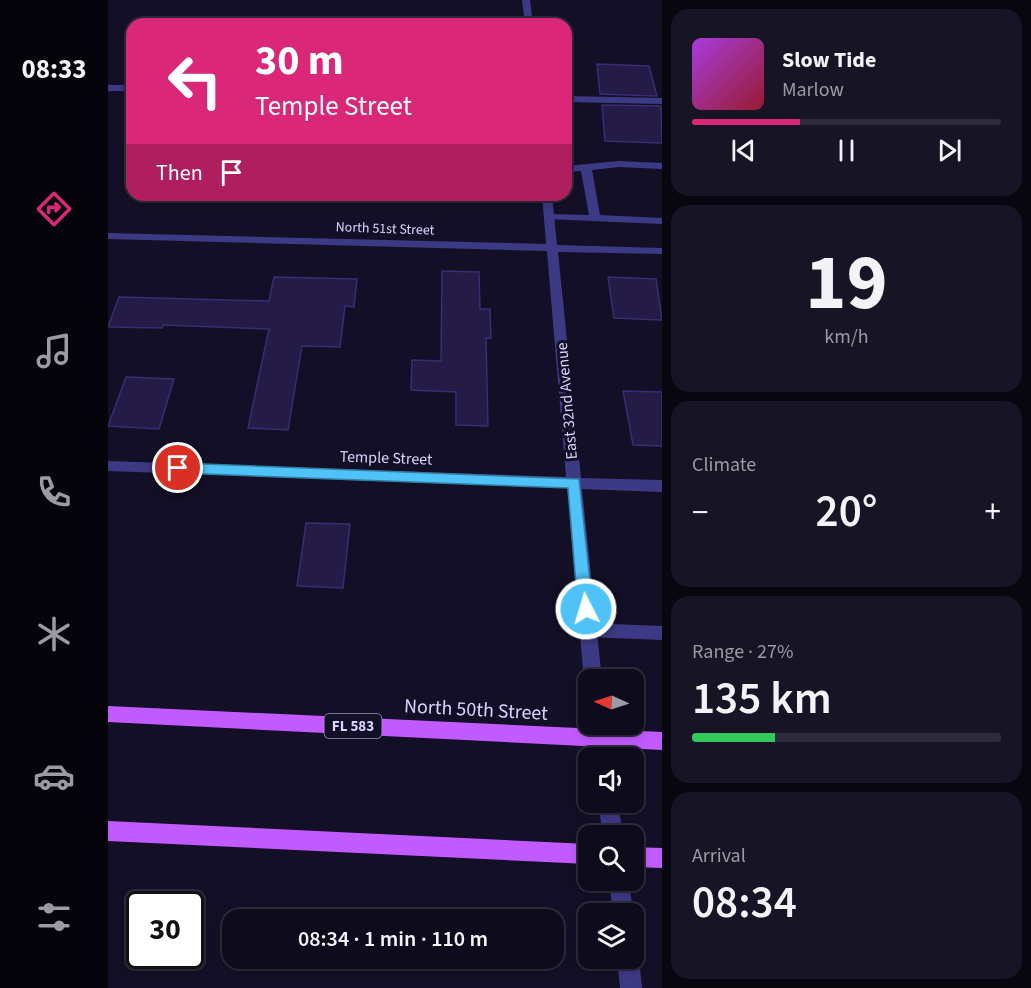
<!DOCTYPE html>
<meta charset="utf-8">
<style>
:root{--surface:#0e0b1c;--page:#171425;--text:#f1f3f6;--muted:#9b9ba3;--line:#2e2b3b;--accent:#db2777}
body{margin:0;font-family:"Source Sans 3",sans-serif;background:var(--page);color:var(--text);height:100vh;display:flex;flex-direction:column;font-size:22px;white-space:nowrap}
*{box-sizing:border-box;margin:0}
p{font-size:20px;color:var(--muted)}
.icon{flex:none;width:33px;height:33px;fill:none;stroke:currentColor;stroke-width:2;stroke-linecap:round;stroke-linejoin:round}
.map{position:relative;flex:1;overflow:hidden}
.details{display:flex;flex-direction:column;gap:9px;padding:9px;background:#08060f;width:369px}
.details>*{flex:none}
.guide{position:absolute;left:18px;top:18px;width:446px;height:183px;border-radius:18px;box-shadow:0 3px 9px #0003,0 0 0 2px var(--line);background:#db2777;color:#fff;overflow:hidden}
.needle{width:39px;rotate:273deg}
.buttons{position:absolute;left:470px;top:669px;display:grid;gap:12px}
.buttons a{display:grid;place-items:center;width:66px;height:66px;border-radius:12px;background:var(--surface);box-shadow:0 3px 9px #0003,0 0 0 2px var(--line);font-size:30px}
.speed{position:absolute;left:18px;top:891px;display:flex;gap:12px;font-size:30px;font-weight:700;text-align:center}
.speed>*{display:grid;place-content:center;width:78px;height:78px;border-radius:50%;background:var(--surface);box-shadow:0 3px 9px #0003,0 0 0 2px var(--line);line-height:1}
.speed .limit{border:3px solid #111;border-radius:9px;background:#fff;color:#111}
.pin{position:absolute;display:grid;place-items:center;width:51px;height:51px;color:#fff;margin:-26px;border:3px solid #fff;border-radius:50%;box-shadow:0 2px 6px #0007}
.me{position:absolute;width:66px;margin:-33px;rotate:355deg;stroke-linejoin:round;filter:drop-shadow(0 0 4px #0008)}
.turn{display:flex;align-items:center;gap:21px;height:126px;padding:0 30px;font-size:27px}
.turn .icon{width:78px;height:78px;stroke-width:2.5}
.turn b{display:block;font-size:42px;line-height:51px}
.then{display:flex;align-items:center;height:57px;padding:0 30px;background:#0003;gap:12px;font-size:22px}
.big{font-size:45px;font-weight:600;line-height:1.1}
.details .card{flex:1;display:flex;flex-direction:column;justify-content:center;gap:9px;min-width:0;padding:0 21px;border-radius:18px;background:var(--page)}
.details .dial{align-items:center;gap:0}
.dial b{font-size:78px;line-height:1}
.song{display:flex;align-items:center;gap:18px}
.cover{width:72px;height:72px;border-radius:9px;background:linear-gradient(135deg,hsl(280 70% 55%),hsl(350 70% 35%))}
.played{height:6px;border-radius:3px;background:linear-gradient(90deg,var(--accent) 35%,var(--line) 35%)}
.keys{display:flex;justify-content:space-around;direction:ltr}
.heat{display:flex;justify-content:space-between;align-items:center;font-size:33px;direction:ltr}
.charge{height:9px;border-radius:4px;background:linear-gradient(90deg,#34c759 27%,var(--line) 0)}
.trip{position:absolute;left:114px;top:909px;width:342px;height:60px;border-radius:18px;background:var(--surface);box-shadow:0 3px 9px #0003,0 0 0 2px var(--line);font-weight:600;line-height:60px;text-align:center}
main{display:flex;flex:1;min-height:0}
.tabs{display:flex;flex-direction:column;width:108px;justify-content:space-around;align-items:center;background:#06040b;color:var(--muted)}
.tabs .icon{width:42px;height:42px}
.tabs .current{color:var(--accent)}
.tabs b{font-size:27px;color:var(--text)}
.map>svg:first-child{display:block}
.building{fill:#241b47;stroke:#3b2d73;stroke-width:1.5}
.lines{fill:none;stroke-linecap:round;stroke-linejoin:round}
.lane{fill:#3d3a85;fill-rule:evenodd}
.street{fill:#3d3a85;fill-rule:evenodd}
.primary{fill:#c25bff;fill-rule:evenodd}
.route{fill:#4fc3f7;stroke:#337fa1;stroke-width:1.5}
.labels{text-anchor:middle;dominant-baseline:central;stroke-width:6;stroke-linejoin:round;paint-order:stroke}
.far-street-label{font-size:14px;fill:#d9d4ff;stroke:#130f26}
.shield{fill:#130f26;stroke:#9e99be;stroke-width:1.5}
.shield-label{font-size:15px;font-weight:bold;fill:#d9d4ff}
.street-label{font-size:16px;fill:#d9d4ff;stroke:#130f26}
.near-street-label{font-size:20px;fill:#d9d4ff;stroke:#130f26}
</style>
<main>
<nav class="tabs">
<b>08:33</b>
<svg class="icon current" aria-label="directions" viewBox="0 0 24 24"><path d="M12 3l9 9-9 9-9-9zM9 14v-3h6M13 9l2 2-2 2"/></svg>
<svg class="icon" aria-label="music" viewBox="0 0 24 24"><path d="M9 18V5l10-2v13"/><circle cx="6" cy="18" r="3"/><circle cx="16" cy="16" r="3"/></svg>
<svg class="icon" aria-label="phone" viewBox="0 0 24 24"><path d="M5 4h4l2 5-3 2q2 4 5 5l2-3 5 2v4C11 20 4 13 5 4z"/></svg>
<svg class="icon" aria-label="climate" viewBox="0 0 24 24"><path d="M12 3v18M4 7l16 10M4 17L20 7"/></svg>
<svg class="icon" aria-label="car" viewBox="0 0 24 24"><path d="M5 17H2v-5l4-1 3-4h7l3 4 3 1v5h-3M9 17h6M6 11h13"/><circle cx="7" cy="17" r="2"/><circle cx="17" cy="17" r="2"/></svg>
<svg class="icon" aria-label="filters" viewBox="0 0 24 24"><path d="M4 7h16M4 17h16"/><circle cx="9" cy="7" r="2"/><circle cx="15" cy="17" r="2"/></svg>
</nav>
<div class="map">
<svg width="554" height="988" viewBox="0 0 554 988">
<rect width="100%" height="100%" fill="#130f26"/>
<g class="building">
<polygon points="489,64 541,66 549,96 492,94"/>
<polygon points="494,105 553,106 554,143 497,141"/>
<polygon points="334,271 371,272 372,309 382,309 383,338 378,338 380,426 348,425 348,392 303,390 304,360 333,361"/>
<polygon points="166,277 249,279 246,307 237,306 232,347 194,346 180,430 140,428 161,329 55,325 54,328 0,327 11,297 161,301"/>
<polygon points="500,277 548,279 554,320 506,318"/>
<polygon points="18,377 66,379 51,429 0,426"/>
<polygon points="515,391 554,392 554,446 525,445"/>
<polygon points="198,523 242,524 235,588 189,586"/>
</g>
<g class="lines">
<g class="lane">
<polygon points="511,161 554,163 554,169 511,167 484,170 492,215 554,218 554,224 437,219 437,215 441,214 481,215 473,171 458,172 458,166"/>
<polygon points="480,623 554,626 554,640 480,637 474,635 472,630 474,625"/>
</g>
<g class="street">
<polygon points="414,0 422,0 425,24 417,24"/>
<rect x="0" y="85" width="24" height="6"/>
<polygon points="458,96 554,98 554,104 458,102"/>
<polygon points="434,195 444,195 449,245 554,248 554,254 450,252 473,478 554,480 554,492 474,489 494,680 480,680 480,686 476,680 459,488 0,471 0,461 458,477 439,251 0,239 0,233 438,244"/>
<polygon points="480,722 480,724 497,724 502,758 484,758 479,724"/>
<polygon points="490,802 510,802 515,836 495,836"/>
<polygon points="501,880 521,880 525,914 525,915 505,914"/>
<polygon points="525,949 531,958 534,988 512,988 509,958 525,958"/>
</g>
<g class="primary">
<polygon points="0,706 554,732 554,750 0,722"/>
<polygon points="0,821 480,844 480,864 0,841"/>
<polygon points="525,847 554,848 554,868 525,867"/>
</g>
</g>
<polygon class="route" points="70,463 471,479 485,609 478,615 470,609 460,488 70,473 63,468"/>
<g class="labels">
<g class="far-street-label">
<text transform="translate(277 229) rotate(2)">North 51st Street</text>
</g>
<rect class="shield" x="216.5" y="714" width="57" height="24" rx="4.5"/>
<g class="shield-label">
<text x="245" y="726">FL 583</text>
</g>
<g class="street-label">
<text transform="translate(459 401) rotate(-95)">East 32nd Avenue</text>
<text transform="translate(278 458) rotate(2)">Temple Street</text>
</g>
<g class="near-street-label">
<text transform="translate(368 710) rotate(3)">North 50th Street</text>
</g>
</g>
</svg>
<div class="buttons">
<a><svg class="needle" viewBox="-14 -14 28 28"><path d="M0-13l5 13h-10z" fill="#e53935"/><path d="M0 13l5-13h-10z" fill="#9b9ba3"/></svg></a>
<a><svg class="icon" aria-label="sound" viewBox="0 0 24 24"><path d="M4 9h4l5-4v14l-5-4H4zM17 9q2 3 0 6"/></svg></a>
<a><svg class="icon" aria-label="search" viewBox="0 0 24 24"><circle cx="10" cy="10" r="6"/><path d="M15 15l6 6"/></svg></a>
<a><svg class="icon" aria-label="layers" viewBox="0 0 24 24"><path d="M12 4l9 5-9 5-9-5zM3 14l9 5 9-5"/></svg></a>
</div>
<div class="speed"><div class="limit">30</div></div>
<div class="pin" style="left:70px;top:468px;background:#d93025"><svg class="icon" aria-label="arrive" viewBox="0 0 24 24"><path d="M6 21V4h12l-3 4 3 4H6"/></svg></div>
<svg class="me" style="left:478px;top:609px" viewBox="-20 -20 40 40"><circle r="17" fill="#4fc3f7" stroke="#fff" stroke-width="3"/><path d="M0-11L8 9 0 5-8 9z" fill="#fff"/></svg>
<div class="trip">08:34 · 1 min · 110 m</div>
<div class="guide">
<div class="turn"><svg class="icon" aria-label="left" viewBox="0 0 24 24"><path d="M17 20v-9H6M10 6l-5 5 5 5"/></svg><div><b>30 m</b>Temple Street</div></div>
<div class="then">Then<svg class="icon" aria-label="arrive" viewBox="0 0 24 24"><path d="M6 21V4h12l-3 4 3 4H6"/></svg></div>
</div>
</div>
<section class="details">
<div class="card">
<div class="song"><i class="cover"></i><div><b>Slow Tide</b><p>Marlow</p></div></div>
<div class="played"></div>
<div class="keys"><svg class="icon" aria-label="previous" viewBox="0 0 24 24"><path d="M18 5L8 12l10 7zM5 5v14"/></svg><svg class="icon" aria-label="pause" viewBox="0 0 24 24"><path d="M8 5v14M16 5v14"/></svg><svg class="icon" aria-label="next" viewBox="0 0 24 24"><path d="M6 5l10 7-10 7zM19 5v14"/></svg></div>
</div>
<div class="card dial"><b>19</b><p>km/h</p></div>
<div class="card"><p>Climate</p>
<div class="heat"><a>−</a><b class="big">20°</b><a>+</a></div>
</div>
<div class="card"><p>Range · 27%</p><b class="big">135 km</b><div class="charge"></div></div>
<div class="card"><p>Arrival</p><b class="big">08:34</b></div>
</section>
</main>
